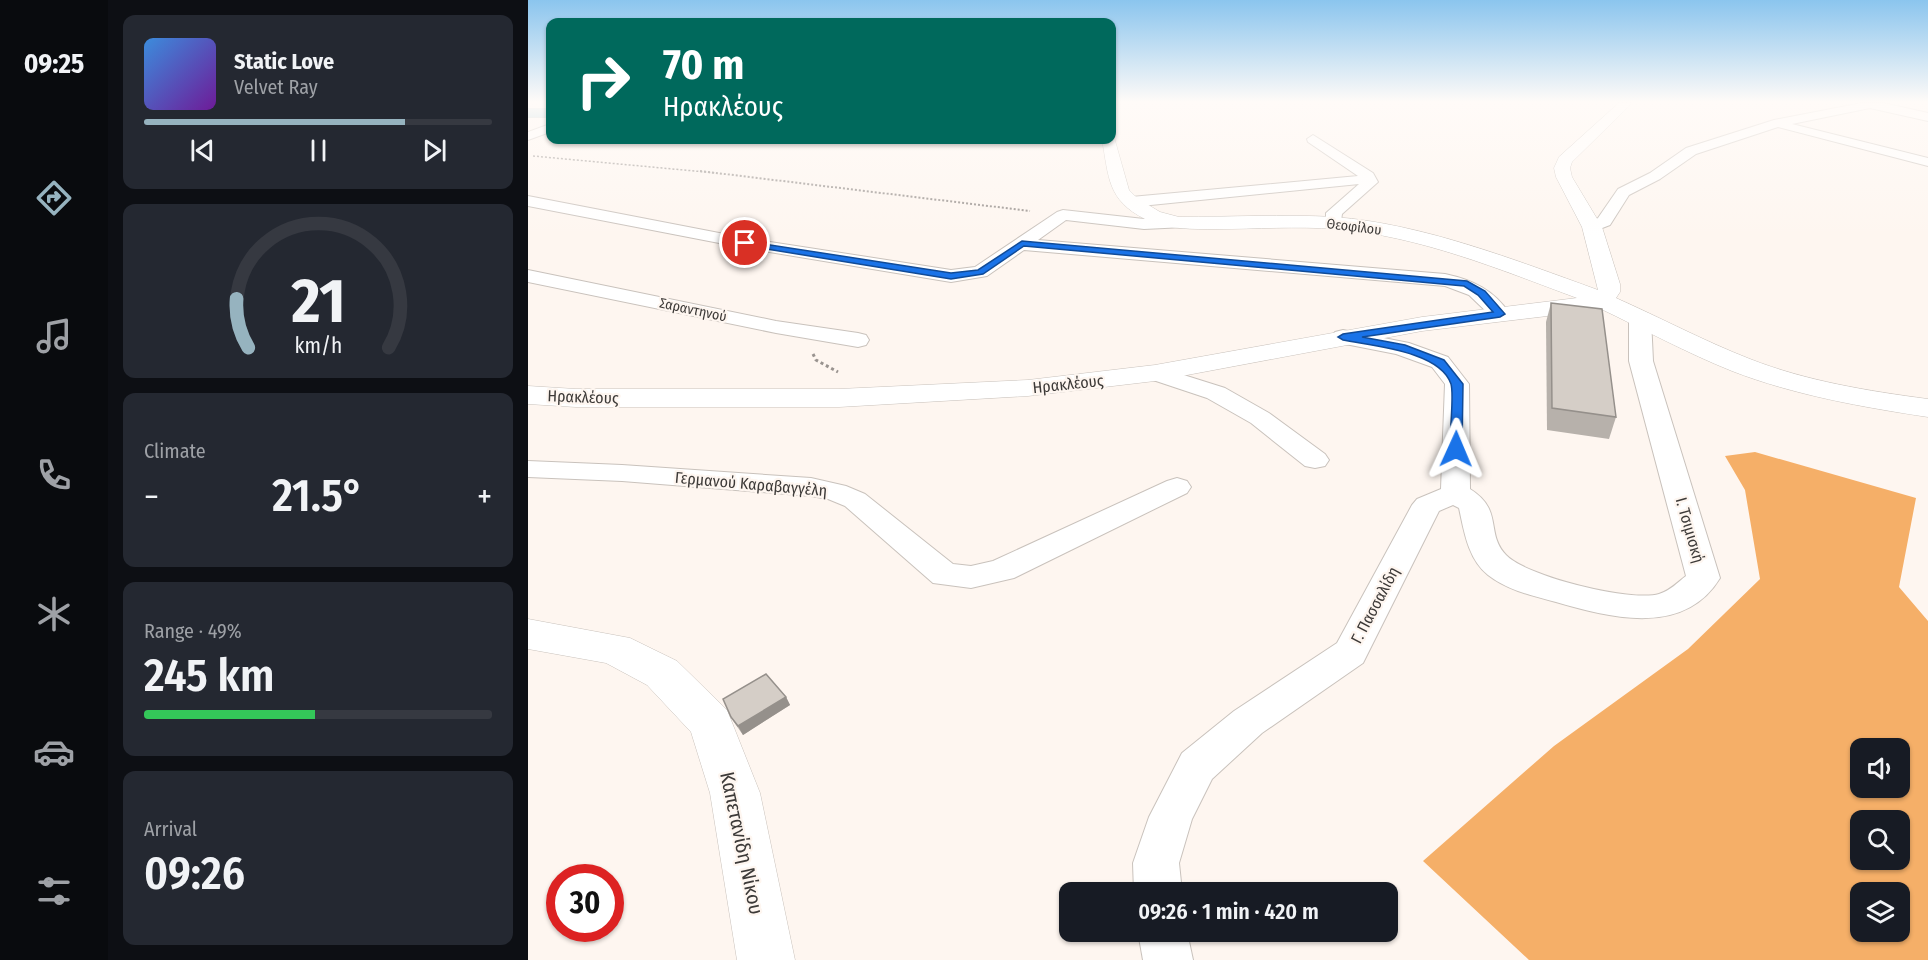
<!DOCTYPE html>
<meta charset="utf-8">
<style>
:root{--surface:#171b24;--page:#242831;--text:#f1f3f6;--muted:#9ea1a6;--line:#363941;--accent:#96b3bf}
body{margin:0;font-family:"Fira Sans Condensed",sans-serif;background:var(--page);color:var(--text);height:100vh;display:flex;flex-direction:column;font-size:22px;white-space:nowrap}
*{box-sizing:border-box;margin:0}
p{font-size:20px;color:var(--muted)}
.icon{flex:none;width:33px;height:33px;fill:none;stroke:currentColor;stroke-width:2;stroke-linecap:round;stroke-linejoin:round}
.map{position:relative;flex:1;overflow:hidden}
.sheet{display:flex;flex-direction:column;gap:15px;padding:15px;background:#0d0f14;width:420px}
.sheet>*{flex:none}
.top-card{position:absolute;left:18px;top:18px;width:570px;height:126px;border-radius:12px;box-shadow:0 2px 4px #0004;background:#00695c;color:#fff;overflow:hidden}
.fabs{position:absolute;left:1322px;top:738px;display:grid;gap:12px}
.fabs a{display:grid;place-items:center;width:60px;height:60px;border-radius:12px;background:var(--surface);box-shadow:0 2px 4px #0004;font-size:30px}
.speed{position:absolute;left:18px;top:864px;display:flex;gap:12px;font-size:30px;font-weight:700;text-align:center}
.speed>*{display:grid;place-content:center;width:78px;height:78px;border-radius:50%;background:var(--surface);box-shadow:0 2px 4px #0004;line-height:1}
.speed .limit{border:9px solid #d22;background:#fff;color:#111}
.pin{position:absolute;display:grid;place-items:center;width:51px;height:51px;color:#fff;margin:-26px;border:3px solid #fff;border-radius:50%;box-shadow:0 2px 6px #0007}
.me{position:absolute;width:66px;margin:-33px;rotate:1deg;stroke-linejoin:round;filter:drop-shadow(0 0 4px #0008)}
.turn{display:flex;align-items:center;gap:21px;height:126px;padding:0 18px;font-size:27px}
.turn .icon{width:78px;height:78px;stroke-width:2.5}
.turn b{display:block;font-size:42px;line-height:51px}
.big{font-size:45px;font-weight:600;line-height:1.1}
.sheet .card{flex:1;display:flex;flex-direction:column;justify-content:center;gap:9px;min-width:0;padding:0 21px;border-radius:12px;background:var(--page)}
.sheet .dial{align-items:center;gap:0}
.dial svg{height:156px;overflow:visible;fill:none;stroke:var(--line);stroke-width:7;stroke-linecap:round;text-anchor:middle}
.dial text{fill:var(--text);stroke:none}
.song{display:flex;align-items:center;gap:18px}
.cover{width:72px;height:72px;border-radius:9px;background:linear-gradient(135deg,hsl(210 70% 55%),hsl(280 70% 35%))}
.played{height:6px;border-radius:3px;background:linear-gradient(90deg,var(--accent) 75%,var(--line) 75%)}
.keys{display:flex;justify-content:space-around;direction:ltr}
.heat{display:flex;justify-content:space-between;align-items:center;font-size:33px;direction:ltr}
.charge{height:9px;border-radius:4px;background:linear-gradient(90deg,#34c759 49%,var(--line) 0)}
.trip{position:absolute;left:531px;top:882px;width:339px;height:60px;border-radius:12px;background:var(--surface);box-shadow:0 2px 4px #0004;font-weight:600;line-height:60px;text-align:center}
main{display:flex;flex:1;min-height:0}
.dock{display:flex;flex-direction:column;width:108px;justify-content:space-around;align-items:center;background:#090b0e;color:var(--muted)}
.dock .icon{width:42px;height:42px}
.dock .selected{color:var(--accent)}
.dock b{font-size:27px;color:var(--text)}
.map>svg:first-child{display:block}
.forest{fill:#f5af68;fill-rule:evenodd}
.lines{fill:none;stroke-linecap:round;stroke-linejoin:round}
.street-casing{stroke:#c9c2bc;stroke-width:2}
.secondary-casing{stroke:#c9c2bc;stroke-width:1}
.primary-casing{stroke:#3e7486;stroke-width:1}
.path-far2{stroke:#99938f;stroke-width:1.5;stroke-dasharray:2 2;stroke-linecap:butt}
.path-far1{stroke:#99938f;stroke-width:2;stroke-dasharray:2 2;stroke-linecap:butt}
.path{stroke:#99938f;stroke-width:3;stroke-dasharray:3 3;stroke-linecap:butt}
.street{fill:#fff;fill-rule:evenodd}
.secondary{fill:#fff;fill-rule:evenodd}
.primary{fill:#8bbed0;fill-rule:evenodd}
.wall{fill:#b7b1ab}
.shaded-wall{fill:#95908b}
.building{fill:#d5cec7;stroke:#95908b;stroke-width:1.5}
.route{fill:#1a73e8;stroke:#114b97;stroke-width:1.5}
.labels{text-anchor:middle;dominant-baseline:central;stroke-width:4.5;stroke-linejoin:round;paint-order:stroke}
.far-street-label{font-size:14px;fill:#3d3a38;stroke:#fef6f0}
.street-label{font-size:16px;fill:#3d3a38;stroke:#fef6f0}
.near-street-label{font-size:20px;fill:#3d3a38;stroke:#fef6f0}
</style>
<main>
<nav class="dock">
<b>09:25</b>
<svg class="icon selected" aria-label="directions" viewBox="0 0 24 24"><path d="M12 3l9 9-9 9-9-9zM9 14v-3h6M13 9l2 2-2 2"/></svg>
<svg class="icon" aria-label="music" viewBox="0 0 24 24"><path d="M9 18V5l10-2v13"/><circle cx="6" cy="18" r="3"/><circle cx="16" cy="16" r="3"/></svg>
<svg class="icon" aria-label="phone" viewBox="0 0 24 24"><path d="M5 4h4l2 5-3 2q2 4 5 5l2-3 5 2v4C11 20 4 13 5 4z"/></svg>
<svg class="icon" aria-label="climate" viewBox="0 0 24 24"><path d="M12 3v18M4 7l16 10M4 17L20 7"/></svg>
<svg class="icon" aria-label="car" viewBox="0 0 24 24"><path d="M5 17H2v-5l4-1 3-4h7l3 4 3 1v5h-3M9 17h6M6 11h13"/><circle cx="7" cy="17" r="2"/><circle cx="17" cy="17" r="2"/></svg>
<svg class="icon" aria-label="filters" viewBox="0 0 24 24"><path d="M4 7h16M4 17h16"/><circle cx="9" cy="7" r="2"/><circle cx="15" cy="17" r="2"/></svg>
</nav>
<section class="sheet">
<div class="card">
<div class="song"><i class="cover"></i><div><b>Static Love</b><p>Velvet Ray</p></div></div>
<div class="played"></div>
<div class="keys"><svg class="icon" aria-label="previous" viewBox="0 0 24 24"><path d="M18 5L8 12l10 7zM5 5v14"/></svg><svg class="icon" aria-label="pause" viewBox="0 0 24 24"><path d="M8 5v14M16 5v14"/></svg><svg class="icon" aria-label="next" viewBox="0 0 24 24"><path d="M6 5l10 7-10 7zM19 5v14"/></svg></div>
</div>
<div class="card dial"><svg viewBox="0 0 100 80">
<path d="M14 69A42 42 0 1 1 86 69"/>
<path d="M14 69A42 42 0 0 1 8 44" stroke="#96b3bf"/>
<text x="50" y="56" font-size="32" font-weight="700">21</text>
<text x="50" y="72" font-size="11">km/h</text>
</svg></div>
<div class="card"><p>Climate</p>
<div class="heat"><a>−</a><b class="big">21.5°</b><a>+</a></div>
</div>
<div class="card"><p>Range · 49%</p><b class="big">245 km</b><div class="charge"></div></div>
<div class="card"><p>Arrival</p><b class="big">09:26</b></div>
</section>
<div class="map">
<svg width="1400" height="960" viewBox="0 0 1400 960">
<rect width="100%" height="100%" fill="#fef6f0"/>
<path class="forest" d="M1227,452L1388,498L1371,587L1400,621V960H1001L895,861L1026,746L1160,649L1232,579L1217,490L1197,456ZM1332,748H1371V788H1332ZM1332,820H1371V860H1332ZM1332,892H1371V932H1332Z"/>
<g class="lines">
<defs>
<g id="street">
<polygon points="1334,103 1355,103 1400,113 1400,121 1342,108 1264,124 1400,158 1400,166 1250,127 1168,154 1132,179 1101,195 1082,225 1064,232 1056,227 1070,218 1090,189 1122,173 1158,148 1246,120"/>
<polygon points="22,124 22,132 0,140 0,132"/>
<polygon points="785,135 845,173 850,182 814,214 812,227 800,227 798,223 798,213 831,184 603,207 595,202 603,197 830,176 780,142 779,139"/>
<path d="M0,196L217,238L423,270L447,267L529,212L535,210L616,219H657L659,223L657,227L616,229L538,220L510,240L917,274C945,280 966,290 982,314L979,318L972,320L965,318L941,295L917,286L496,250L459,276L423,282L217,248L0,206Z"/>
<polygon points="0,270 248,321 330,333 338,335 341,340 338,345 330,347 248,333 0,282"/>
<path d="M1112,313L1119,315L1123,319L1125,361L1192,578C1156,637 1083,618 1028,602C1005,596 979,590 960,575C940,559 936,531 931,508L925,505L911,511L835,663L734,733L684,779L664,819L651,863L654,892H606L605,863L621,817L654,753L706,711L809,643L884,505L889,499L913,489L917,384L904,367L868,354L807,342L804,337L807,332L815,330L881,343L920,357L941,384L942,489C976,510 957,533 978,555C999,577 1103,602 1131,594C1142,591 1150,582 1158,576L1101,361V319L1105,315Z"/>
<polygon points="627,366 697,388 741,413 797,454 801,460 797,466 787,468 777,466 723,423 679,398 619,378 615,373 619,368"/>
<polygon points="0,461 94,465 283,478 318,486 337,494 425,564 443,566 465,561 639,481 649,478 659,481 663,487 659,493 486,578 443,588 405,583 317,506 300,499 283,496 94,481 0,477"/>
<polygon points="610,932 659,932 665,960 615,960"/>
</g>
<g id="secondary">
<path d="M1091,103H1104L1044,162L1042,168L1044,177L1074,227L1092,284V292L1088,298C1133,318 1176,341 1222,359C1278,381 1340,391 1400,399V417C1334,407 1266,395 1204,371C1159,353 1115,329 1071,308L1053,312L894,331L627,381L500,396L311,407H48L0,404V386L48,389H311L500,380L627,365L894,317L1049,298C971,269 891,236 808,229C769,226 728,229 689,229C665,229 639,230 617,219C579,200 581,177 574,140H584V136L586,137L601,190L609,198L632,212L651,217C703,217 755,214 807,217C895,224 987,260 1070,290L1054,227L1028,177L1026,168L1031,157Z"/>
<polygon points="0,619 102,638 149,661 199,710 232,793 267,960 209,960 182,793 163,732 119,685 78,663 0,649"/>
</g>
<rect id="primary" x="0" y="109" width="22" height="8"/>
</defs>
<use href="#street" class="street-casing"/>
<use href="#secondary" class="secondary-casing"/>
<use href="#primary" class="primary-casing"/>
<polyline class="path-far2" points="5,156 188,173"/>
<polyline class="path-far1" points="172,171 502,211"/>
<polyline class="path" points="285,354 288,360 310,372"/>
<use href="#street" class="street"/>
<use href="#secondary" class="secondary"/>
<use href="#primary" class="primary"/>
</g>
<g class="wall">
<polygon points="1023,303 1088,417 1081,439 1019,430 1018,322"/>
<polygon points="258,697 262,705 215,735 208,725 203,717"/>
</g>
<polygon class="shaded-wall" points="258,697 262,705 215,735 210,726"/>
<g class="building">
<polygon points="1023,303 1074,309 1088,417 1024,408"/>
<polygon points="238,674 258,697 210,726 203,717 195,699"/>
</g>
<linearGradient id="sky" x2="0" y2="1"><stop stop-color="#8bc5ee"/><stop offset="0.43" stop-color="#fffbf8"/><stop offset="1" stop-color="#fffbf8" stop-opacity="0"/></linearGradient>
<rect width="1400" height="237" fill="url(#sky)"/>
<path class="route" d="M217,241L423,273L450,270L494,241L939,281L957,291L977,314L972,317L834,337L877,345L916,360L935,384L934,449L928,453L921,449C922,436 926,394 923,384C912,351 844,346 815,340L810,337L815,334L965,312L950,295L936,286L496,246L455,274L423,279L214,245V241Z"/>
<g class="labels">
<g class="far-street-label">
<text transform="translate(826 227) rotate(7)">Θεοφίλου</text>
<text transform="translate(165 310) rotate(12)">Σαραντηνού</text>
</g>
<g class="street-label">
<text transform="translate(540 384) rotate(-6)">Ηρακλέους</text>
<text transform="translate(55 397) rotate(2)">Ηρακλέους</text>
<text transform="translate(223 484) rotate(5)">Γερμανού Καραβαγγέλη</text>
<text transform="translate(1162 530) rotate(74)">Ι. Τσιμισκή</text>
<text transform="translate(847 605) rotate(-62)">Γ. Πασσαλίδη</text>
</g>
<g class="near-street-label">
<text transform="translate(214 843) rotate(78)">Καπετανίδη Νίκου</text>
</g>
</g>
</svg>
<div class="fabs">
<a><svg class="icon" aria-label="sound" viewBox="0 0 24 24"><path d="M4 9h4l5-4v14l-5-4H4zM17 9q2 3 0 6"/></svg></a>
<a><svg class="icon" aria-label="search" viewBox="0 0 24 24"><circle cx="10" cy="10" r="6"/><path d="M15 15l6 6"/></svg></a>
<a><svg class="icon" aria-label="layers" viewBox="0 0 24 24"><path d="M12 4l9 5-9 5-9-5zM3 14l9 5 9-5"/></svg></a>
</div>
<div class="speed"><div class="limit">30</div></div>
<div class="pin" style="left:217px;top:243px;background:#d93025"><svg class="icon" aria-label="arrive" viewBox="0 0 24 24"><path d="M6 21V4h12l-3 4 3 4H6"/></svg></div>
<svg class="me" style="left:928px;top:449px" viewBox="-20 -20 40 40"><path d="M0-17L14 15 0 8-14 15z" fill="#1a73e8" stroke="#fff" stroke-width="4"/></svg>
<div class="trip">09:26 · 1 min · 420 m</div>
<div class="top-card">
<div class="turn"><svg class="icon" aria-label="right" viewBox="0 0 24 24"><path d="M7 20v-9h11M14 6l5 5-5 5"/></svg><div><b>70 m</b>Ηρακλέους</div></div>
</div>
</div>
</main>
